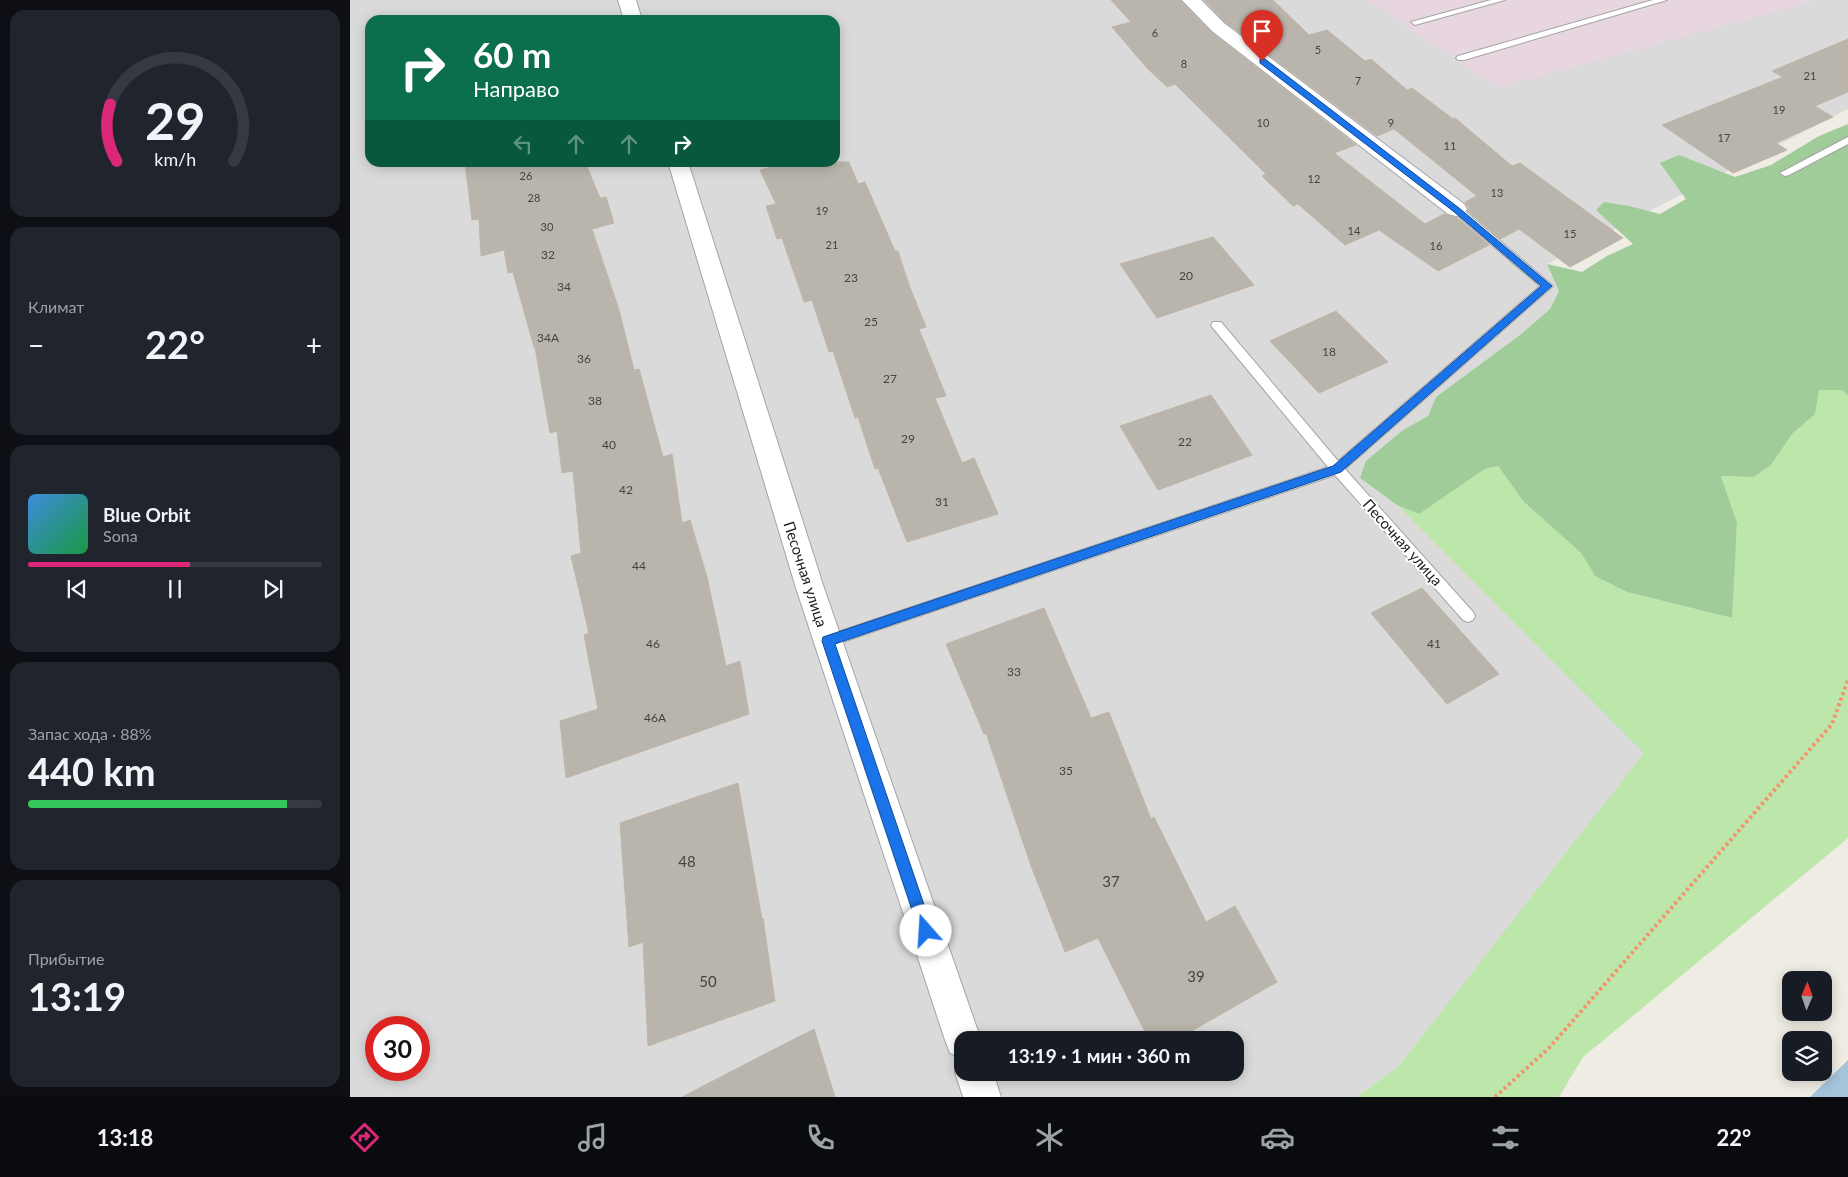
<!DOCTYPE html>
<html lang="ru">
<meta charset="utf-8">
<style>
:root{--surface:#171b24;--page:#20242c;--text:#f1f3f6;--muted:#9ea1a6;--line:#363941;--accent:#db2777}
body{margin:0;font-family:Lato,sans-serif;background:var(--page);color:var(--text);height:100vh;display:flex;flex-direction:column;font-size:19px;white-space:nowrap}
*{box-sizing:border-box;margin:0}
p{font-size:16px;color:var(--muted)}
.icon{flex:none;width:28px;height:28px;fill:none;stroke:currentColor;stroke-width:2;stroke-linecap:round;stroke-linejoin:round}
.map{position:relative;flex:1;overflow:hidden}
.sheet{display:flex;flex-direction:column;gap:10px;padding:10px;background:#0d0f14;width:350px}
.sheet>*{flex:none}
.top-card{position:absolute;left:15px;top:15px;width:475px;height:152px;border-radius:15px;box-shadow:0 2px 12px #0003;background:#0b6e4f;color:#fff;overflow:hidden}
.needle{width:32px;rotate:2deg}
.buttons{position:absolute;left:1432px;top:971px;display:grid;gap:10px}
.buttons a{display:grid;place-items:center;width:50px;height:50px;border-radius:10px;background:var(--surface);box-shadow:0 2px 12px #0003;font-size:25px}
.speed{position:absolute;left:15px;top:1016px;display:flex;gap:10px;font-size:25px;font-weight:700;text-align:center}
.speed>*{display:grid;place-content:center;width:65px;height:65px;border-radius:50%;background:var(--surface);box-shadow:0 2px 12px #0003;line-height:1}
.speed .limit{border:8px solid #d22;background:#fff;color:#111}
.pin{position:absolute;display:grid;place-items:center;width:42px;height:42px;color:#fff;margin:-51px -21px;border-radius:50% 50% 50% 0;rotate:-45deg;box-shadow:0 0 5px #0007}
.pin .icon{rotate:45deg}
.me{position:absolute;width:55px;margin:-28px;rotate:341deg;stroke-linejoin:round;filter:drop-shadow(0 0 4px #0008)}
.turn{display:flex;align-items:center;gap:18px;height:105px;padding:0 25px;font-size:22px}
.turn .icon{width:65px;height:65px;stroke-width:2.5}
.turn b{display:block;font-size:35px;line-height:42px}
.lanes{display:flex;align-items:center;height:48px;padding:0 25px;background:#0003;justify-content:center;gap:25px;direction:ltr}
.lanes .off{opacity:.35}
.big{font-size:38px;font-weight:700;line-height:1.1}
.sheet .card{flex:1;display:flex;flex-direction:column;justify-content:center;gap:8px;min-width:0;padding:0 18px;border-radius:15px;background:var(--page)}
.sheet .dial{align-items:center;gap:0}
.dial svg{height:130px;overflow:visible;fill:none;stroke:var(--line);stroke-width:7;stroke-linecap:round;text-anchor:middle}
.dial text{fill:var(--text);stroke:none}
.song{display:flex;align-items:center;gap:15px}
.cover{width:60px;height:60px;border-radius:8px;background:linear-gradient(135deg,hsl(210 70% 55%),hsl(140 70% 35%))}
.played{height:5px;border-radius:2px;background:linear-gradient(90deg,var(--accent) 55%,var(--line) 55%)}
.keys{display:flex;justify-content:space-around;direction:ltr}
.heat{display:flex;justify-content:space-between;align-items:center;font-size:28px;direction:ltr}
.charge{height:8px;border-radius:4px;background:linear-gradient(90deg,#34c759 88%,var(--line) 0)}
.trip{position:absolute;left:604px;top:1031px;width:290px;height:50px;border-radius:15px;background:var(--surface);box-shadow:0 2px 12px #0003;font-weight:700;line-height:50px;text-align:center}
.tabs{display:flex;height:80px;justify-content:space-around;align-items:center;background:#090b0e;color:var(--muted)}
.tabs .icon{width:35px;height:35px}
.tabs .active{color:var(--accent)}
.tabs b{font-size:22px;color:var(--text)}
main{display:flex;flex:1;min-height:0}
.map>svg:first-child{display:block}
.residential{fill:#dbdada;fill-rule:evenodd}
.industrial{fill:#e7d5e0}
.grass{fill:#bde6aa}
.forest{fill:#9fcc99}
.water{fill:#a4c4da}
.building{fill:#bab5ac;stroke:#bfb5a6}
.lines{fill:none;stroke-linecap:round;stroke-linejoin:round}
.service-casing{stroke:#a4a4a4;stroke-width:2}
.minor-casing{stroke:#a4a4a4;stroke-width:2}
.path{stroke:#f4946d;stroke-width:4;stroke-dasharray:3 3;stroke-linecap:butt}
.service{fill:#fff;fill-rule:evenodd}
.minor{fill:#fff;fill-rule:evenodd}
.route{fill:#1a73e8;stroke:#114b97}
.labels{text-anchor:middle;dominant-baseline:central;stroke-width:4;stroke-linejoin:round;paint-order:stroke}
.far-number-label{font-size:11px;fill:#444341}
.number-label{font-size:12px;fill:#444341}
.street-label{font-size:15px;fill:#1d1d1d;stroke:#fff}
.near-number-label{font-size:15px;fill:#444341}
</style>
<main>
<section class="sheet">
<div class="card dial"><svg viewBox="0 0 100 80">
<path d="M14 69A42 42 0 1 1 86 69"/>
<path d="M14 69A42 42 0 0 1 10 34" stroke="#db2777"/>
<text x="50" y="56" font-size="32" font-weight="700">29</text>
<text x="50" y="72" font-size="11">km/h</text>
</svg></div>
<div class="card"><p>Климат</p>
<div class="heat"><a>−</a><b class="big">22°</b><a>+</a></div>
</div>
<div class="card">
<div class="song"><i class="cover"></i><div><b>Blue Orbit</b><p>Sona</p></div></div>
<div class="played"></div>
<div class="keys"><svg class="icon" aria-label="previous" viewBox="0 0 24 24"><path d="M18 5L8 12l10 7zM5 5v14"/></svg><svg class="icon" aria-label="pause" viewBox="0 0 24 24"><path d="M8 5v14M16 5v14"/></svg><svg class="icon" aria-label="next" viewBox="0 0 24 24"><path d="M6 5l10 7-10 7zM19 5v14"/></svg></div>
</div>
<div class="card"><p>Запас хода · 88%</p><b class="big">440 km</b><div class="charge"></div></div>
<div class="card"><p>Прибытие</p><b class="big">13:19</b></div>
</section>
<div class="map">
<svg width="1498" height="1097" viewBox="0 0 1498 1097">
<rect width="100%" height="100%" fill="#eeece3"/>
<path class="residential" d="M0,0H1498V109L1197,264L1209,291L1200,309L1170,335L1086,397L1078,416L1053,430L1010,478L1047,505L1295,753L1048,1067L1006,1097H0ZM20,20H485V162H20ZM26,1028H69V1070H26ZM612,1040H885V1072H612Z"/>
<polygon class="industrial" points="1017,0 1467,0 1148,88"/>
<polygon class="grass" points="1469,390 1492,390 1498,395 1498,838 1233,1057 1209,1097 1006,1097 1048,1067 1294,753 1047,505 1069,514 1135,469 1148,466 1174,502 1231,553 1245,576 1277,592 1381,618 1387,523 1371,476 1404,477 1421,465 1442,434 1465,414"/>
<polygon class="forest" points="1498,124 1498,395 1492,390 1469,390 1465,414 1442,434 1421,465 1404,477 1371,476 1387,523 1382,618 1277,592 1245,576 1231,553 1174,502 1148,466 1135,469 1069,514 1047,505 1010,478 1016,461 1053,430 1078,416 1086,397 1170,335 1200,309 1209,291 1197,264 1232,272 1257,256 1283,244 1246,210 1254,202 1279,206 1310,214 1336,199 1310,163 1329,155 1385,177 1421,165 1469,136"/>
<polygon class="water" points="1498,1060 1498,1097 1460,1097"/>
<g class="building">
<polygon points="761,0 830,0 861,32 1006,145 984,153 1075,224 1094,214 1107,218 1139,245 1088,271 1029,230 995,245 948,204 943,206 912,176 916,174 825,84 817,87 796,67 762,27 781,22"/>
<polygon points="854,0 923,0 959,35 977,30 1015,61 1021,59 1057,90 1062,88 1103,119 1105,118 1162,166 1170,163 1273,238 1220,267 1169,229 1150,239 1118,211 1119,208 1115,202 1127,196 1044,129 1027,136 875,22"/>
<polygon points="1498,39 1498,92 1465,106 1483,117 1426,143 1437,150 1383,173 1312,125 1433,77 1422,71"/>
<polygon points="115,162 235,162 250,198 256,197 264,223 242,229 269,310 284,370 289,369 313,457 322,454 332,523 340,520 357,577 376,666 390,661 399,714 216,778 210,721 248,709 234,635 239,633 221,556 231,553 223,471 212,473 207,431 200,433 185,347 184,347 163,272 158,273 154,250 131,256 129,219 122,220"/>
<polygon points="443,162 499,162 508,184 515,182 545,251 548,251 559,285 576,327 569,329 596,396 585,398 612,463 624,458 648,514 557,542 528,468 525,469 508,417 505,418 483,351 479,352 462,300 454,302 432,238 427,239 416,206 426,204 410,170"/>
<polygon points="863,237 904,285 807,318 770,264"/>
<polygon points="986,311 1038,362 969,393 920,341"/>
<polygon points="861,395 902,455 808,490 770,426"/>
<polygon points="1072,588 1149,674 1097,704 1021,613"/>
<polygon points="694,608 741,718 759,712 801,819 804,817 856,922 885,906 927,982 826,1040 799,1040 748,938 715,952 681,866 636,733 634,734 596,644"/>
<polygon points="388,783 412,919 413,918 425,1001 298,1046 293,942 279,947 270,823"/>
<polygon points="464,1029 485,1097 332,1097 415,1054"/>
</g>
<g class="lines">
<defs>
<g id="service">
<polygon points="1141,0 1155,0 1065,25 1061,22"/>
<polygon points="1303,0 1317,0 1114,60 1108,60 1106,58 1108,56"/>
<polygon points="1498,137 1498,144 1439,175 1435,176 1430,173"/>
<polygon points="1106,206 1110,207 1203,286 995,469 1123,612 1125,616 1123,620 1118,622 1113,620 985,475 478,647 473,645 471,641 473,637 978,467 863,328 861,325 863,322 871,322 988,461 1190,286 1102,211 1101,209 1102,207"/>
</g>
<g id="minor">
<polygon points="268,0 286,0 292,20 274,20"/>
<polygon points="832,0 851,0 874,23 1114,204 1117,209 1114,214 1106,216 1098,214 862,31"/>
<polygon points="318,162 338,162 474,588 631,1040 612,1040 612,1058 600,1053 595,1040 446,588"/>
<polygon points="612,1058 612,1072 643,1072 651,1097 613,1097 605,1072"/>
</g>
</defs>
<use href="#service" class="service-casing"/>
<use href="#minor" class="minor-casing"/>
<polyline class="path" points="1145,1097 1199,1048 1482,724 1498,680"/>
<use href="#service" class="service"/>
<use href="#minor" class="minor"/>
</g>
<polygon class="route" points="910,59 915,59 1109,208 1202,286 991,472 485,644 583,931 581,936 576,938 571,936 569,931 472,641 473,637 983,466 1191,286 1103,211 910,63"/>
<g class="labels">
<g class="far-number-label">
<text x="805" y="32">6</text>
<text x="968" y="49">5</text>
<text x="834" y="63">8</text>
<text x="1460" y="75">21</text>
<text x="1008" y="80">7</text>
<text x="1429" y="109">19</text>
<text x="913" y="122">10</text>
<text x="1041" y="122">9</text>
<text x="1374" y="137">17</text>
<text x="1100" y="145">11</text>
<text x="176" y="175">26</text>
<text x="964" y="178">12</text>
<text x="1147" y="192">13</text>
<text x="184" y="197">28</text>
<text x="472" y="210">19</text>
<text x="197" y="226">30</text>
<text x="1004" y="230">14</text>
<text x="1220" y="233">15</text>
<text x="482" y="244">21</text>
<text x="1086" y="245">16</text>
</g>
<g class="number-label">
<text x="198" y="254">32</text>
<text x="836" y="275">20</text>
<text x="501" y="277">23</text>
<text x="214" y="286">34</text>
<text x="521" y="321">25</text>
<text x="198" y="337">34А</text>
<text x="979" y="351">18</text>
<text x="234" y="358">36</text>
<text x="540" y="378">27</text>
<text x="245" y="400">38</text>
<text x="558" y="438">29</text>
<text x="835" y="441">22</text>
<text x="259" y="444">40</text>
<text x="276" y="489">42</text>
<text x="592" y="501">31</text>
<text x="289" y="565">44</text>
<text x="303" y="643">46</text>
<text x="1084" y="643">41</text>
<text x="664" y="671">33</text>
<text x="305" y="717">46А</text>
<text x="716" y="770">35</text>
</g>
<g class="street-label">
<text transform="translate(1053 542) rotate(48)">Песочная улица</text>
<text transform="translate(456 574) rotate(72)">Песочная улица</text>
</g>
<g class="near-number-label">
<text x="337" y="861">48</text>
<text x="761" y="881">37</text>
<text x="846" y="976">39</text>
<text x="358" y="981">50</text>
</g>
</g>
</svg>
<div class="buttons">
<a><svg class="needle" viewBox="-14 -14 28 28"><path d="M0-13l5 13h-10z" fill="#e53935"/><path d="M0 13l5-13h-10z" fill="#9ea1a6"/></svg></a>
<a><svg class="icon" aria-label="layers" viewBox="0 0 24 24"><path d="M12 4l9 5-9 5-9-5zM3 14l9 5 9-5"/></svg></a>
</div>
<div class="speed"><div class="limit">30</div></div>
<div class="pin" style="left:912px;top:61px;background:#d93025"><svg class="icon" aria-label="arrive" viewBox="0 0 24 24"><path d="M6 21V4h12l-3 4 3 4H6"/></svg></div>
<svg class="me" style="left:576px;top:931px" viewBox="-20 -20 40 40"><circle r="19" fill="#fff"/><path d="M0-13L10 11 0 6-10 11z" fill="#1a73e8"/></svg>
<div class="trip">13:19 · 1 мин · 360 m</div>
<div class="top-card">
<div class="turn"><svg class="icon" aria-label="right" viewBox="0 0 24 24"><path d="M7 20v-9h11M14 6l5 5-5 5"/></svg><div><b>60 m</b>Направо</div></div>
<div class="lanes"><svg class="icon off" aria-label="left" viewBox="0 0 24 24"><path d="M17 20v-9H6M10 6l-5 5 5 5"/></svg><svg class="icon off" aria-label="ahead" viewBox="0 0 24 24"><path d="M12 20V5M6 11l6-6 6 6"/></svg><svg class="icon off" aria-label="ahead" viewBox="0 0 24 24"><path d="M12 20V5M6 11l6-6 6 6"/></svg><svg class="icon" aria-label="right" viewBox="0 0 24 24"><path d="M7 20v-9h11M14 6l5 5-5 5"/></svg></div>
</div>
</div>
</main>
<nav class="tabs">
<b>13:18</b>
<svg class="icon active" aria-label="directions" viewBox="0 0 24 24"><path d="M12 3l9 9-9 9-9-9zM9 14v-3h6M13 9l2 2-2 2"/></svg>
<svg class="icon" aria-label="music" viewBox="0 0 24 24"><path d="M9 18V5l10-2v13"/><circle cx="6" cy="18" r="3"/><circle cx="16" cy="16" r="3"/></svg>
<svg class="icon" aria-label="phone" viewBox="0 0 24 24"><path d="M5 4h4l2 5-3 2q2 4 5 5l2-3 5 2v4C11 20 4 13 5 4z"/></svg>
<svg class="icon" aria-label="climate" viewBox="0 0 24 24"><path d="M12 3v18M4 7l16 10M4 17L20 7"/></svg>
<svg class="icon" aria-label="car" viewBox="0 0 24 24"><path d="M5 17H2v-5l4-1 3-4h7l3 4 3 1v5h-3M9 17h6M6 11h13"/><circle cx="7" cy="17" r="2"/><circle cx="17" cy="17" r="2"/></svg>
<svg class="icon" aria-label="filters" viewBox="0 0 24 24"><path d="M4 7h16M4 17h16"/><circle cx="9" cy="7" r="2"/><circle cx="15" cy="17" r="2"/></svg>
<b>22°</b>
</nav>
